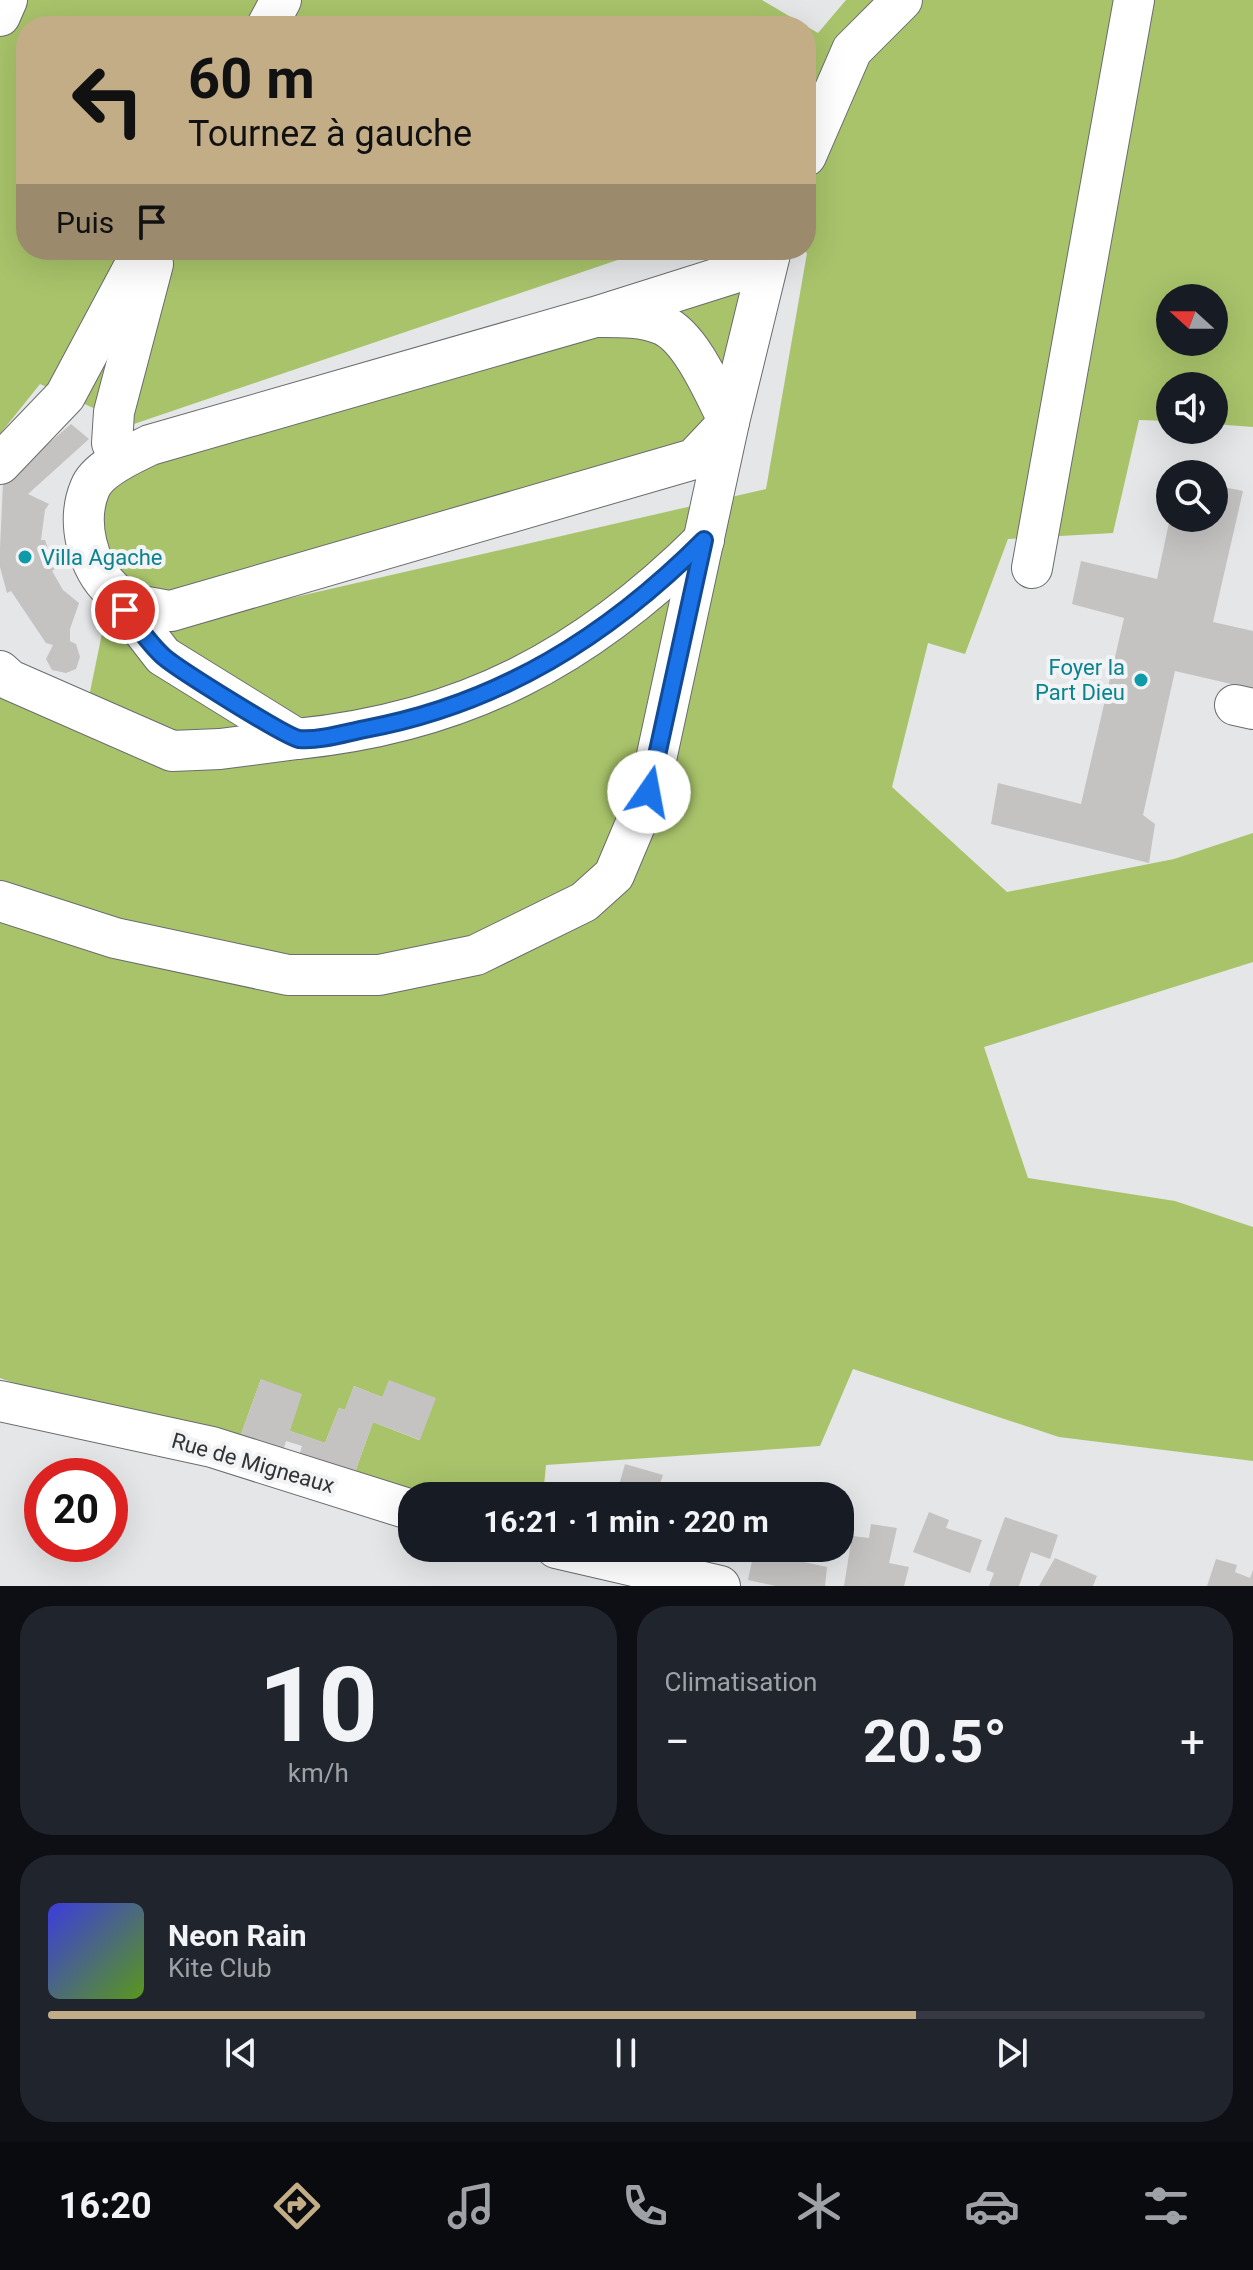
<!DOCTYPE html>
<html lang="fr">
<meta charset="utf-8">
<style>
:root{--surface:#171b24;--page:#20242c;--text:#f1f3f6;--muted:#9ea1a6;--line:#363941;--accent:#c2ad87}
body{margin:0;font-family:Roboto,sans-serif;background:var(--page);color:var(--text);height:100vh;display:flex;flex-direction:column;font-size:30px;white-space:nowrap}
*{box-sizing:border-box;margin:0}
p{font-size:26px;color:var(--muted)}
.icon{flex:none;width:44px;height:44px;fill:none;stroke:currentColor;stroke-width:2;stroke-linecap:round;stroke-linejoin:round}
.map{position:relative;height:1586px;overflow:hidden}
.panel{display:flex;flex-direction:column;gap:20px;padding:20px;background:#0d0f14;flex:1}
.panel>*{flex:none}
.hud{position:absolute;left:16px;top:16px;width:800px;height:244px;border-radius:32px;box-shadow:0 8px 32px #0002;background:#c2ad87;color:#111;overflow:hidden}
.needle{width:52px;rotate:291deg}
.fabs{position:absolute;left:1156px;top:284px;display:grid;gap:16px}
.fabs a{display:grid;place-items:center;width:72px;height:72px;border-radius:50%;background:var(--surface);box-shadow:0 8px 32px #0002;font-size:40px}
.speed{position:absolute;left:24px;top:1458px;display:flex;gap:16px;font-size:40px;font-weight:700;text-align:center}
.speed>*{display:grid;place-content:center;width:104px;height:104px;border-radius:50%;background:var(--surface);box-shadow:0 8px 32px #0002;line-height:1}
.speed .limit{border:12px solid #d22;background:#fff;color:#111}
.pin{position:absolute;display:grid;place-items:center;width:68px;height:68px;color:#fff;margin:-34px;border:4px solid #fff;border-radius:50%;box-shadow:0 2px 8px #0007}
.me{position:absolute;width:88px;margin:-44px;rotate:12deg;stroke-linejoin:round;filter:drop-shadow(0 0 6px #0008)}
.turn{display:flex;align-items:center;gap:28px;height:168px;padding:0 40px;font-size:36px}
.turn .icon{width:104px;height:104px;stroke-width:2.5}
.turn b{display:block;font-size:56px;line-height:68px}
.then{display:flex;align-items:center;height:76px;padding:0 40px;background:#0003;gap:16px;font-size:30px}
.big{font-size:60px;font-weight:700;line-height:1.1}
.panel .card{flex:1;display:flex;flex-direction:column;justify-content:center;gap:12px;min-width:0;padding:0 28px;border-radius:32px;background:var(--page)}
.panel .dial{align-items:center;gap:0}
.dial b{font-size:104px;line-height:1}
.song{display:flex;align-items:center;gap:24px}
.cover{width:96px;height:96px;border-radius:12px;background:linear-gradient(135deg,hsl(240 70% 55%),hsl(90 70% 35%))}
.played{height:8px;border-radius:4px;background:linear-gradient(90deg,var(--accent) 75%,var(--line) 75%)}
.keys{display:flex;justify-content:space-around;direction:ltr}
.heat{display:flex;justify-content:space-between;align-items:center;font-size:44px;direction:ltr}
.panel .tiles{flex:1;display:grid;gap:20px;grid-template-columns:1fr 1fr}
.card:last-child{grid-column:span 2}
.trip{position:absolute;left:398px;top:1482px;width:456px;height:80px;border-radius:32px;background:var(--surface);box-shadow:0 8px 32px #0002;font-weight:700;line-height:80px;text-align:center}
.tab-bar{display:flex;height:128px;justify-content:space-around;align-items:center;background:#090b0e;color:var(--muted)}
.tab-bar .icon{width:56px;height:56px}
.tab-bar .current{color:var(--accent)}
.tab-bar b{font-size:36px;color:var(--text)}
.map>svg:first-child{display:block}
.green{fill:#a8c36a;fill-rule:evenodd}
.building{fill:#c5c2c2}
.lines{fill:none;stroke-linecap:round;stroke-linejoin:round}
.minor-casing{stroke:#6a6c6e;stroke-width:42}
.minor{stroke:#fff;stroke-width:40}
.route-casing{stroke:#114b97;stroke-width:20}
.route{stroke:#1a73e8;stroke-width:14}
.culture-dot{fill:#0f9aa8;stroke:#f1f3f5;stroke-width:3}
.labels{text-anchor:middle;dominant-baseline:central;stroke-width:8;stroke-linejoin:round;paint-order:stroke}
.culture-label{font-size:22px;fill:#0d838f;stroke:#f1f3f5;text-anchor:start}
.street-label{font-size:22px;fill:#333435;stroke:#f1f3f5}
</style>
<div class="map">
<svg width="1253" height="1586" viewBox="0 0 1253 1586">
<rect width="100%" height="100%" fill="#e4e6e8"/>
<g class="green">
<polygon points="0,0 762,0 806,26 26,26 26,250 647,250 131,425 40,384 0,434"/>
<path d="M846,0H1253V427L1214,424V386H1170V421L1139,420L1113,533L1008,539L965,654L928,643L892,787L1007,892L1174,859L1253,833V962L984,1047L1028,1178L1175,1201L1253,1227V1461L1059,1437L853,1369L820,1446L546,1465L543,1496H424L354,1475L373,1422L419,1440L435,1398L382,1397L354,1386L345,1410L339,1408L325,1443L290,1431L261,1379L240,1437L26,1387L0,1378V683L90,692L106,614L169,626L766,489L807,253L803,250H806V26L818,33ZM1170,298H1214V342H1170Z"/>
<polygon points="750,274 711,460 162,594 127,581 103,543 102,512 110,489 123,473"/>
</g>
<g class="building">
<polygon points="71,424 89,439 28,494 49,504 45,510 41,540 45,540 55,569 52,571 63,590 79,603 70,629 70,641 76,644 80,657 76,669 66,673 52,670 46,659 53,645 46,643 11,591 7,593 0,567 0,548 3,483"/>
<polygon points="1214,485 1243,491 1213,622 1253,631 1253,689 1175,671 1143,815 1155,824 1149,863 991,824 998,783 1081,804 1124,618 1072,604 1081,561 1157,579 1170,518 1214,518"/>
<polygon points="261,1379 302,1394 290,1431 325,1443 339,1408 345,1410 354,1386 382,1397 389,1380 436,1398 420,1440 373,1422 354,1475 299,1456 302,1446 286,1441 283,1451 240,1437"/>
<polygon points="625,1464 663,1475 656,1496 616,1496"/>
<polygon points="929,1512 949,1520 946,1528 982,1540 970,1573 913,1552"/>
<polygon points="1005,1517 1058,1535 1050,1559 1031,1552 1019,1586 989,1586 994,1573 986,1570"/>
<polygon points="871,1524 897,1528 889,1563 909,1567 904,1586 844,1586 852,1536 869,1538"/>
<polygon points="754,1551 827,1567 825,1586 776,1586 748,1580"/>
<polygon points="1055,1558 1097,1576 1093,1586 1039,1586"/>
<polygon points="1216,1559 1237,1565 1235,1572 1250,1578 1253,1570 1253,1586 1207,1586"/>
</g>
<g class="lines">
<defs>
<g id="minor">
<polyline points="0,16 7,0"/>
<polyline points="267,26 281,0"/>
<polyline points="806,156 852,50 902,0"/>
<path d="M595,317C618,317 641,316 663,325C692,338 715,395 729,422L694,459L171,611C151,608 128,606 113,591C87,567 76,521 90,488C98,468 132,454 150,445L595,317L744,270L763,250"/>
<polyline points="112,443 114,412 153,264"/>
<polyline points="0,464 65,396 143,250"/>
<polyline points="1032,568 1134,0"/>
<path d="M114,593L163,656L297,739C465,722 585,658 704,540"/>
<polyline points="0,671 10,680 172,751 220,749 297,739"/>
<polyline points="1235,705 1253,709"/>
<polyline points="0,901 115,938 288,975 379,975 476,955 584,902 614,875 649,792 729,422 771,250"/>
<polyline points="0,1401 212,1447 412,1510"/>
<polyline points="556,1548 720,1586"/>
</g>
</defs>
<use href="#minor" class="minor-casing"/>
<use href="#minor" class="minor"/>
</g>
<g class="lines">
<defs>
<path id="route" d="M125,610C137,625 149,644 164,657C178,669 286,737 299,739C319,741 345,733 365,729C500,704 608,636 704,540L649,792"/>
</defs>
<use href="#route" class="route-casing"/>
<use href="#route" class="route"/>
</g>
<g class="culture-dot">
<circle cx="25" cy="557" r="8"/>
<circle cx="1141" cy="680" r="8"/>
</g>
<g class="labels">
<g class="culture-label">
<text x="41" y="557">Villa Agache</text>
<text x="1125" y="667" text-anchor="end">Foyer la<tspan x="1125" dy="25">Part Dieu</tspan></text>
</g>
<g class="street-label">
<text transform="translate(253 1463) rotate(16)">Rue de Migneaux</text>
</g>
</g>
</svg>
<div class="fabs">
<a><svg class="needle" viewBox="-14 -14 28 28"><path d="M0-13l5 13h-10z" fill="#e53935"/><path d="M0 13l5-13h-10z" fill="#9ea1a6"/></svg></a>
<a><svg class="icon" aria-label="sound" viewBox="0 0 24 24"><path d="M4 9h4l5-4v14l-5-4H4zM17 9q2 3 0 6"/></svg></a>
<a><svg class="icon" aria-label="search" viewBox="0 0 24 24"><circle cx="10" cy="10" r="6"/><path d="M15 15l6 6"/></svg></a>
</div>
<div class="speed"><div class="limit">20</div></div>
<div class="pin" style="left:125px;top:610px;background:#d93025"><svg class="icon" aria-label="arrive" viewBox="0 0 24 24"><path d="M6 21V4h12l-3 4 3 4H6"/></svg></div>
<svg class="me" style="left:649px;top:792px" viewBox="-20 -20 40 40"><circle r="19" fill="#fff"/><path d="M0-13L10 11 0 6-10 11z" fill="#1a73e8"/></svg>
<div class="trip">16:21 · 1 min · 220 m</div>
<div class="hud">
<div class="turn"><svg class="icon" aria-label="left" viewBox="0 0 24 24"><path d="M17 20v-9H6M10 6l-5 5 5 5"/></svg><div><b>60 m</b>Tournez à gauche</div></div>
<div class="then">Puis<svg class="icon" aria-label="arrive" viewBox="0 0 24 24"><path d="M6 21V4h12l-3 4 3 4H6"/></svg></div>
</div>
</div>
<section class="panel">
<div class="tiles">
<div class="card dial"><b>10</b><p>km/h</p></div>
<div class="card"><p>Climatisation</p>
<div class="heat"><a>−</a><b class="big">20.5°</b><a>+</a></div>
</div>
<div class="card">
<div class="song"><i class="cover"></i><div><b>Neon Rain</b><p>Kite Club</p></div></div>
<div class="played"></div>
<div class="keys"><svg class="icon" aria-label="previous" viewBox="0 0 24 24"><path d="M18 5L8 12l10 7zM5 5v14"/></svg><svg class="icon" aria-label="pause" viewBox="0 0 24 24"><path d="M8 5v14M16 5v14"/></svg><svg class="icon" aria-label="next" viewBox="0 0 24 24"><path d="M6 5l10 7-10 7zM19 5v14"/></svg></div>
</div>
</div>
</section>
<nav class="tab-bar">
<b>16:20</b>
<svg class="icon current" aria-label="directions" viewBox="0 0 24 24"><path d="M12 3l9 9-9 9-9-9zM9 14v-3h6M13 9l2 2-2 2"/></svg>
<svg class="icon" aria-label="music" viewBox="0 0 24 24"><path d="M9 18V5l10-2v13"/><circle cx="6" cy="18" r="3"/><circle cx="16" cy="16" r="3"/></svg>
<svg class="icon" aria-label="phone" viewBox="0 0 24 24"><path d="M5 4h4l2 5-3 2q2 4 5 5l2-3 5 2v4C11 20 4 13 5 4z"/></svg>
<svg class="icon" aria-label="climate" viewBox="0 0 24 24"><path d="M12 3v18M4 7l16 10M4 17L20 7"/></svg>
<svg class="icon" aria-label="car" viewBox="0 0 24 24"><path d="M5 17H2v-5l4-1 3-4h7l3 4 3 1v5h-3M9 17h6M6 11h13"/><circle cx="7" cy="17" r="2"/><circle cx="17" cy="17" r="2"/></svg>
<svg class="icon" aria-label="filters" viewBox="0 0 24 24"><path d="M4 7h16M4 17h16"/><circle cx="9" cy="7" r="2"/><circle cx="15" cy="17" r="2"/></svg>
</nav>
